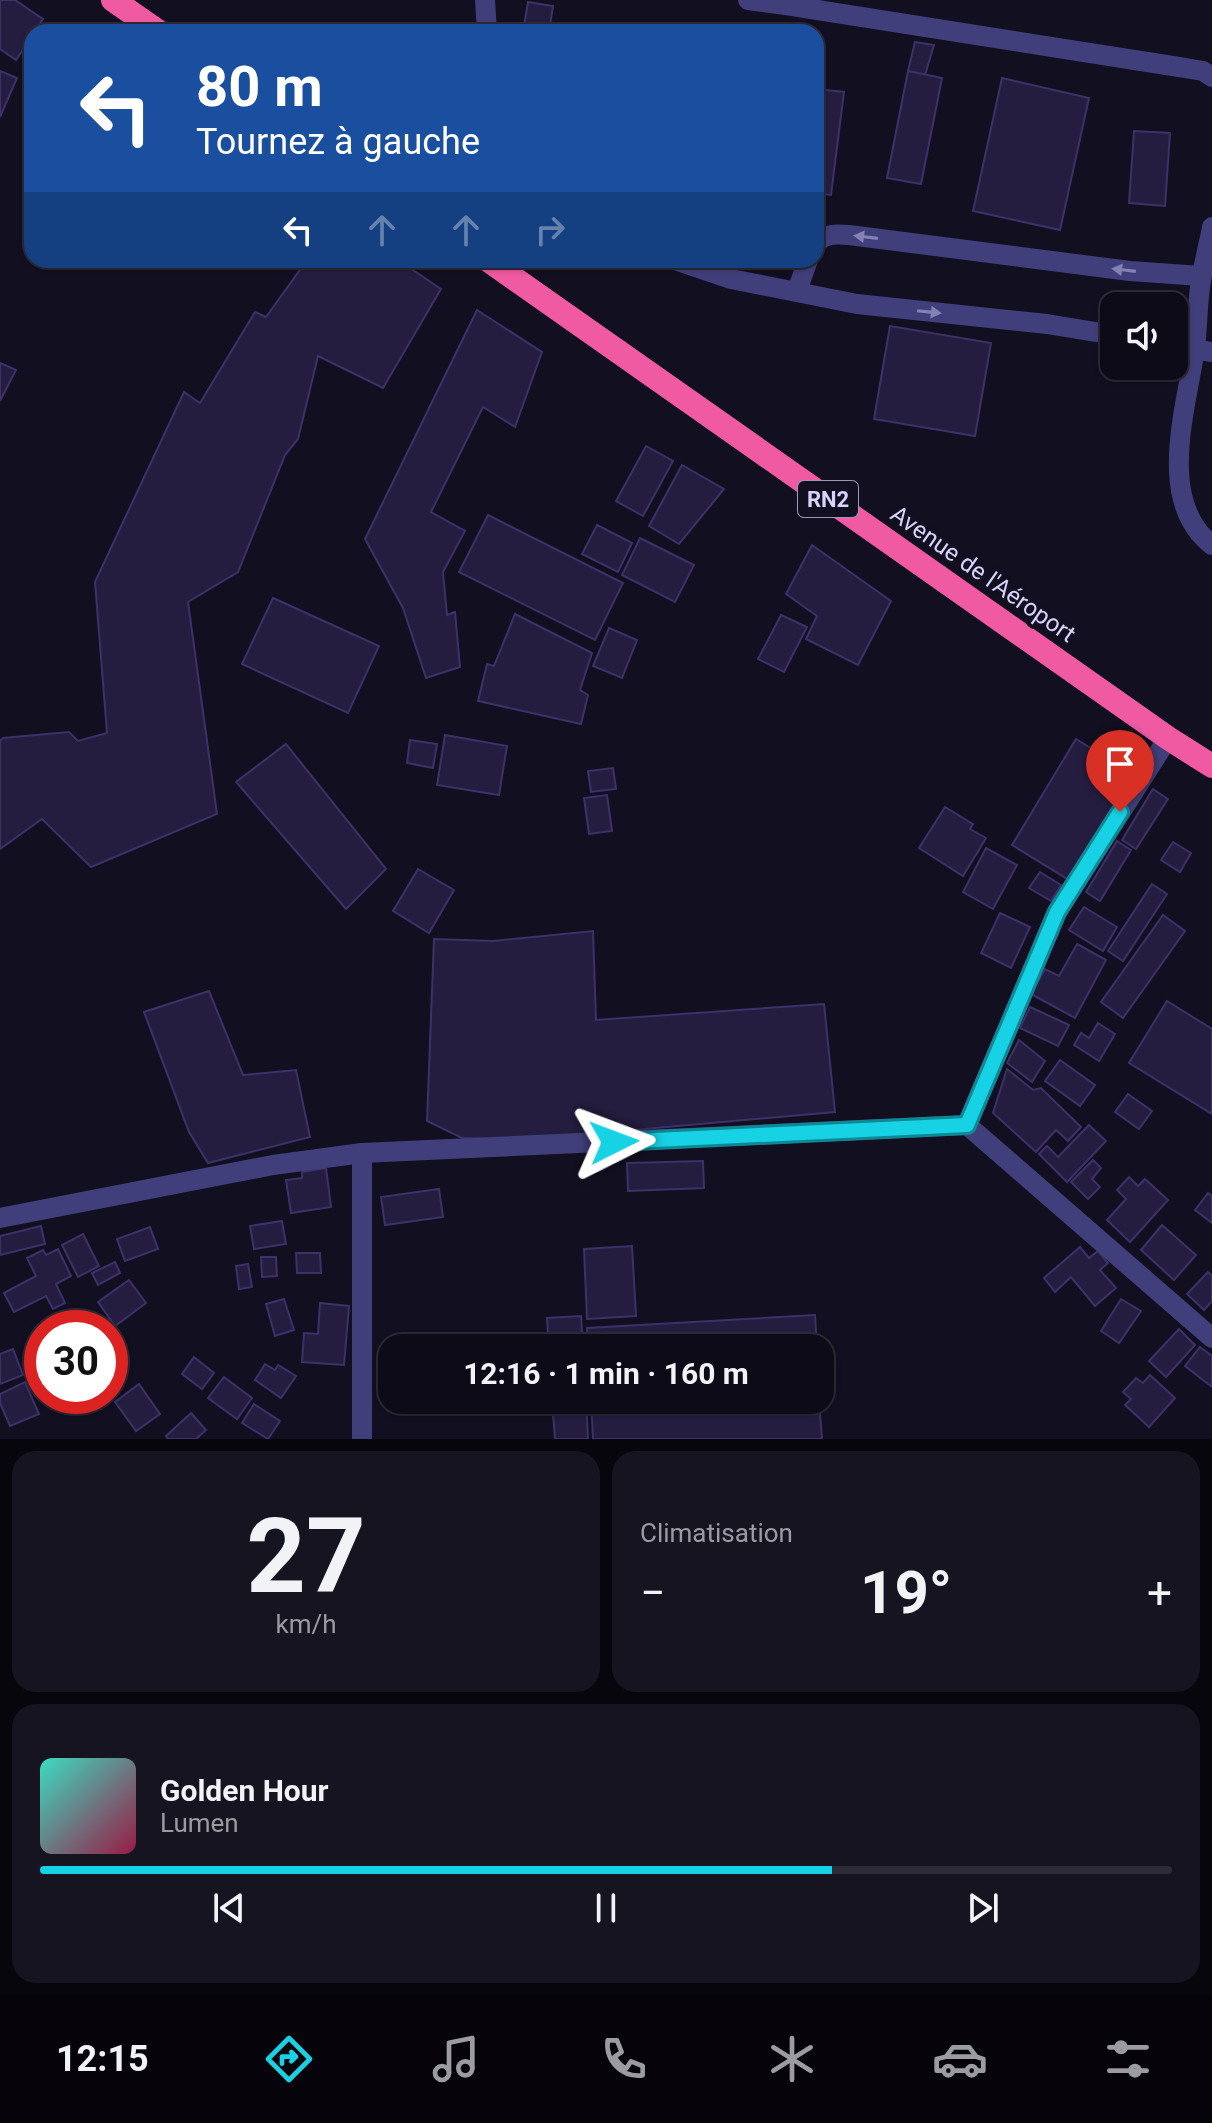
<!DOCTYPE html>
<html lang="fr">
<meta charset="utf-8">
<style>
:root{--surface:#0e0b18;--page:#171421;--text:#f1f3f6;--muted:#9b9ba2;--line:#2e2b37;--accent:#16d2e4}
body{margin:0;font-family:Roboto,sans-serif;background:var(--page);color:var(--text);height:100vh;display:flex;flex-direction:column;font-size:30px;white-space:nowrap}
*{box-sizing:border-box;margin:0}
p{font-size:26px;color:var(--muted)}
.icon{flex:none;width:44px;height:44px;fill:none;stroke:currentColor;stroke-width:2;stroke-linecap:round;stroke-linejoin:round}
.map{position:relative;height:1439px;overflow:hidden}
.panel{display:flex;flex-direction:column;gap:12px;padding:12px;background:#08060d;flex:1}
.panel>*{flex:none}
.top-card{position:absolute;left:24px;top:24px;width:800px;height:244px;border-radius:24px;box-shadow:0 2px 6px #0004,0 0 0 2px var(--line);background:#1a4fa0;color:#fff;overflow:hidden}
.tools{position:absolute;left:1100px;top:292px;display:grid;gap:16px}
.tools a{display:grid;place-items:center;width:88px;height:88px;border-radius:16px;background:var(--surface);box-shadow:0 2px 6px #0004,0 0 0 2px var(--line);font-size:40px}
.speed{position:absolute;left:24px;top:1310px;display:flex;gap:16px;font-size:40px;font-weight:700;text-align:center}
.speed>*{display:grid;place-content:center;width:104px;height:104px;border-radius:50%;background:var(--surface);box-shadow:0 2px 6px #0004,0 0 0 2px var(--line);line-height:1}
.speed .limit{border:12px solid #d22;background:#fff;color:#111}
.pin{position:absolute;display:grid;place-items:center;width:68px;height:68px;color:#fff;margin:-82px -34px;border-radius:50% 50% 50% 0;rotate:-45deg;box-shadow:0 0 8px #0007}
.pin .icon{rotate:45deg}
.me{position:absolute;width:88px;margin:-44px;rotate:87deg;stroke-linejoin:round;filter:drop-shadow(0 0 6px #0008)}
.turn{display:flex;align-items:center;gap:28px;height:168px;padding:0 40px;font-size:36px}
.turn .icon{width:104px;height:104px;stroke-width:2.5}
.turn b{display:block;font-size:56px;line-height:68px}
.lanes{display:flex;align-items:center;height:76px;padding:0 40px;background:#0003;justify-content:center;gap:40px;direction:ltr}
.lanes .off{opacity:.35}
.big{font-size:60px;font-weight:700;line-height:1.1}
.panel .card{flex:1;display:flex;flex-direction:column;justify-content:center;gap:12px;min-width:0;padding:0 28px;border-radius:24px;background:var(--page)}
.panel .dial{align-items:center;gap:0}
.dial b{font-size:104px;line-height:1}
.song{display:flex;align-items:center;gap:24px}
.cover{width:96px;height:96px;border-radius:12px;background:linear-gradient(135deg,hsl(170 70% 55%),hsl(340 70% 35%))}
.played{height:8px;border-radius:4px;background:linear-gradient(90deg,var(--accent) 70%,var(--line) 70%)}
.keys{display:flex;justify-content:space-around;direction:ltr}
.heat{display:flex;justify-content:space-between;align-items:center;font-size:44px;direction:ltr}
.panel .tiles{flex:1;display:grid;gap:12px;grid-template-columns:1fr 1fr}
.card:last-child{grid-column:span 2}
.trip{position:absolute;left:378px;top:1334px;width:456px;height:80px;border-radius:24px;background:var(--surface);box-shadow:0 2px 6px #0004,0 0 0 2px var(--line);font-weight:700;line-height:80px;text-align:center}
.tab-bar{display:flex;height:128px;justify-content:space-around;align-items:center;background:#06040a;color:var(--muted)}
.tab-bar .icon{width:56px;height:56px}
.tab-bar .active{color:var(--accent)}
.tab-bar b{font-size:36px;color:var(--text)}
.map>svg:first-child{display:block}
.building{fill:#241d40;stroke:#3c3169;stroke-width:2}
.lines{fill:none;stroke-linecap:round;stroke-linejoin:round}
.minor{stroke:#403f7b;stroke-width:20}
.highway{stroke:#ef5aa3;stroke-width:24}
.oneway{fill:#8482b5}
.route-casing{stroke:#0e8894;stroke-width:20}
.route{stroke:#16d2e4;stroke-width:14}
.labels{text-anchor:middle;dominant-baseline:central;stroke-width:8;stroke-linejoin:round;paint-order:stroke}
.shield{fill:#120f20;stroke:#9c98b9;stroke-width:2}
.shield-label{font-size:22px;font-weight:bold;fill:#d7d3fb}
.street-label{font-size:24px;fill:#d7d3fb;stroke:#120f20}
</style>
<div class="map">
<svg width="1212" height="1439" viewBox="0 0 1212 1439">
<rect width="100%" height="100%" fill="#120f20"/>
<g class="building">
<polygon points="0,0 15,0 43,19 16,60 0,49"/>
<polygon points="528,2 553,6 549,32 523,32"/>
<polygon points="915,42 934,45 925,75 908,71"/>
<polygon points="0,71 17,78 0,117"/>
<polygon points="908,71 942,78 921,184 887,178"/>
<polygon points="1002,78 1089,98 1060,230 973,211"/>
<polygon points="816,89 844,92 831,195 816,193"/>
<polygon points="1134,131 1170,133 1165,206 1129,203"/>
<polygon points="307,260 398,260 441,289 383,388 318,356 298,439 285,455 238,572 188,602 217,814 91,867 42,819 0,849 0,741 3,738 69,732 78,741 107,733 95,582 184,392 200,403 255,312 266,317"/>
<polygon points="477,310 542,352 515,427 483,407 431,512 465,531 443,572 447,615 455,612 460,667 426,678 403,608 365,539"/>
<polygon points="890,326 991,343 975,436 874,419"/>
<polygon points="0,363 16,370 0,401"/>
<polygon points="646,446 673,461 643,516 616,501"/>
<polygon points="682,465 724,489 679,544 649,526"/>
<polygon points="488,515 623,583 595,640 459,572"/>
<polygon points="597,525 632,543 618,572 582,554"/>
<polygon points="640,538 694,565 675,602 622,575"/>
<polygon points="812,545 891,601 858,665 806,639 817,616 786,594"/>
<polygon points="273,598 379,646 348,713 242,664"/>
<polygon points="515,614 592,653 580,690 588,695 581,724 478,701 487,664 494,666"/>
<polygon points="781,615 807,627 784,672 758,659"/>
<polygon points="609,628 637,640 622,678 593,666"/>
<polygon points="445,735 507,746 499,795 437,785"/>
<polygon points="1076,739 1133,774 1069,880 1012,845"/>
<polygon points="410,740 437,744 433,768 407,763"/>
<polygon points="286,744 386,869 346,909 236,782"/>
<polygon points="613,768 616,789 591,792 588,771"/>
<polygon points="1153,789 1168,799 1136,849 1122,840"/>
<polygon points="607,795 612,831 589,834 584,798"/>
<polygon points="945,807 973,824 970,829 986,838 963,876 919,848"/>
<polygon points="1117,841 1131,850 1100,901 1086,892"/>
<polygon points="1173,842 1191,853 1180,872 1161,860"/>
<polygon points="986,848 1017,865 993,909 963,892"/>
<polygon points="418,869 454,890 429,933 393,911"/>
<polygon points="1040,872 1061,885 1051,901 1029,888"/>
<polygon points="1152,884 1167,894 1123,961 1108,951"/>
<polygon points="1084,907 1117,927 1103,951 1069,930"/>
<polygon points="1000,913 1030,927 1011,968 981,953"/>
<polygon points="1163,915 1185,931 1123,1018 1101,1002"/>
<polygon points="593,931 596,1020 824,1004 835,1112 522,1140 462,1138 427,1121 434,939 493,941"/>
<polygon points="1077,944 1106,960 1075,1018 1031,994 1045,969 1059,976"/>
<polygon points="209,991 243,1075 296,1070 310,1137 208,1163 189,1132 144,1012"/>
<polygon points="1167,1001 1212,1029 1212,1114 1129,1063"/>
<polygon points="1030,1007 1069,1025 1058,1046 1020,1028"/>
<polygon points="1098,1023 1115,1034 1099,1061 1074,1045 1081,1033 1089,1038"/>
<polygon points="1019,1040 1045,1061 1032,1082 1007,1063"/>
<polygon points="1060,1060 1095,1085 1080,1106 1045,1081"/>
<polygon points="1007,1069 1033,1090 1041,1088 1081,1127 1068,1141 1056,1130 1036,1152 993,1113"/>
<polygon points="1128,1094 1152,1111 1139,1129 1115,1112"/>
<polygon points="1089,1125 1106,1141 1067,1182 1039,1154 1047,1146 1058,1157"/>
<polygon points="1093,1160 1101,1168 1092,1179 1100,1187 1088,1199 1071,1182"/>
<polygon points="703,1161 704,1188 628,1191 627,1163"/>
<polygon points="326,1168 331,1207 291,1213 286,1180 302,1178 302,1172"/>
<polygon points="1129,1177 1138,1186 1145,1179 1168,1200 1130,1242 1107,1220 1126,1199 1117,1190"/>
<polygon points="439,1189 443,1217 385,1225 381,1197"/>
<polygon points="1208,1193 1212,1196 1212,1223 1195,1210"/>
<polygon points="282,1221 286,1244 254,1249 250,1226"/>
<polygon points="1162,1225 1196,1255 1174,1280 1141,1250"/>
<polygon points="41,1226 45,1244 0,1255 0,1236"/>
<polygon points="150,1227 158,1249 125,1261 117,1239"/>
<polygon points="83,1234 99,1266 78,1277 62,1245"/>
<polygon points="632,1246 636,1316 587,1319 584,1249"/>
<polygon points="1080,1247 1089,1258 1098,1251 1108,1263 1100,1270 1116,1288 1095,1306 1071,1277 1055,1292 1044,1278"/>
<polygon points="58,1249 71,1276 56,1284 65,1303 53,1309 46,1296 14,1312 4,1293 36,1276 27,1258 43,1250 46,1255"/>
<polygon points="296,1253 320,1253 321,1273 297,1273"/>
<polygon points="261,1257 276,1257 277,1276 262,1277"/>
<polygon points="115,1262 120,1273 98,1285 92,1273"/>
<polygon points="248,1264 252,1287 239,1289 236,1266"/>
<polygon points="1208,1272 1212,1276 1212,1301 1204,1310 1187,1294"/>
<polygon points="129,1280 146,1303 115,1326 98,1302"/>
<polygon points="284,1299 294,1330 275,1336 266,1304"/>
<polygon points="1121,1299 1141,1311 1119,1343 1101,1331"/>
<polygon points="320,1303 349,1306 344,1365 302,1362 304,1333 318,1334"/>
<polygon points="815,1315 817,1348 588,1348 587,1328"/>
<polygon points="581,1316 583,1348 549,1348 547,1318"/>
<polygon points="1179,1329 1195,1345 1166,1377 1149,1361"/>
<polygon points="1200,1347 1212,1356 1212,1387 1185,1366"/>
<polygon points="13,1349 23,1375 0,1384 0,1354"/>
<polygon points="194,1357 214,1373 202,1389 182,1374"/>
<polygon points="265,1364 275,1370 278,1365 296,1376 281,1398 255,1380"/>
<polygon points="1150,1375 1175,1398 1149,1427 1125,1405 1131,1399 1123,1392 1136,1378 1143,1383"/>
<polygon points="224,1377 252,1398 237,1419 208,1398"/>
<polygon points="25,1382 39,1414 10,1426 0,1403 0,1394"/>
<polygon points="139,1384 160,1414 136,1431 115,1402"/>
<polygon points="45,1396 81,1396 67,1407 59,1398 51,1404"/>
<polygon points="552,1400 586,1400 588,1439 555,1439"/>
<polygon points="591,1400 819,1400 822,1439 593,1439"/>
<polygon points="254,1404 280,1421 268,1439 242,1423"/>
<polygon points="191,1413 206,1430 196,1439 168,1439 166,1436"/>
</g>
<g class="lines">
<g class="minor">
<polyline points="485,0 487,32"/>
<polyline points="748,0 786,5 787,0"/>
<polyline points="786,5 1179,67 1203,71 1212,77"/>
<path d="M1212,227C1209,243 1205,259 1202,275C1197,299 1198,324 1195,348C1187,406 1155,501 1212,545"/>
<path d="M816,244C824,233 837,234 849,235L1130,271L1201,276"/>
<polyline points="675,260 731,279 857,304 1047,324 1114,335"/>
<polyline points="797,291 808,260"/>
<polyline points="1174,346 1212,352"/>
<polyline points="967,1125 1057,912 1168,738"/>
<polyline points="362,1153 362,1439"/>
<polyline points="0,1218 273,1165 362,1153 967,1125 1212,1338"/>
</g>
<g class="highway">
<polyline points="113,0 159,32"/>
<polyline points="488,260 1168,738 1212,766"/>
</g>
</g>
<defs><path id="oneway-solid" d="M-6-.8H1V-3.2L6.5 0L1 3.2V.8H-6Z" transform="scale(2)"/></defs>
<g class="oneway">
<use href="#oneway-solid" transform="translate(866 237) rotate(-173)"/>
<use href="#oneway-solid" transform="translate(1124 270) rotate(-173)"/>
<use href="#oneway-solid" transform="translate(929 312) rotate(6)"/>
</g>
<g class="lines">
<defs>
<polyline id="route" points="614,1142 967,1125 1057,912 1120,812"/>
</defs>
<use href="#route" class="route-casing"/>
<use href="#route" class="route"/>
</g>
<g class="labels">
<rect class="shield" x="798" y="481" width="60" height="36" rx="6"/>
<g class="shield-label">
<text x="828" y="499">RN2</text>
</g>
<g class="street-label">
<text transform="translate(983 574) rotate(35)">Avenue de l'Aéroport</text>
</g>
</g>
</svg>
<div class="tools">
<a><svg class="icon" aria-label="sound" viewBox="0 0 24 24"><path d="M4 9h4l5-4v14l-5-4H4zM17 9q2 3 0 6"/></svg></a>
</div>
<div class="speed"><div class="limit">30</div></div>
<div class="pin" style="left:1120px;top:812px;background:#d93025"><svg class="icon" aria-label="arrive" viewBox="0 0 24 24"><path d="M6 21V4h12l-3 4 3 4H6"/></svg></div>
<svg class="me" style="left:614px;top:1142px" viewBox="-20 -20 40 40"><path d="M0-17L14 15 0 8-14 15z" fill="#16d2e4" stroke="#fff" stroke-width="4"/></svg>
<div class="trip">12:16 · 1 min · 160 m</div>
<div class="top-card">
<div class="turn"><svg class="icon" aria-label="left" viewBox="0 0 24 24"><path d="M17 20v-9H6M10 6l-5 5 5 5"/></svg><div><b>80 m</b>Tournez à gauche</div></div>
<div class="lanes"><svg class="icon" aria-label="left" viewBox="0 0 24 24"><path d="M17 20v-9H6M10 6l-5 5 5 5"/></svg><svg class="icon off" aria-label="ahead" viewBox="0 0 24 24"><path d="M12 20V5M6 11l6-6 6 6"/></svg><svg class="icon off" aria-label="ahead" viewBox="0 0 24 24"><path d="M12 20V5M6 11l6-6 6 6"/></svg><svg class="icon off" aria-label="right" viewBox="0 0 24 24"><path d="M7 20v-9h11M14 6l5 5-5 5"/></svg></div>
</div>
</div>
<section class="panel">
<div class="tiles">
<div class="card dial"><b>27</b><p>km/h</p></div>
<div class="card"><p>Climatisation</p>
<div class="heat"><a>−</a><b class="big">19°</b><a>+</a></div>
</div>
<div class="card">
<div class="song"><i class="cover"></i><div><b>Golden Hour</b><p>Lumen</p></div></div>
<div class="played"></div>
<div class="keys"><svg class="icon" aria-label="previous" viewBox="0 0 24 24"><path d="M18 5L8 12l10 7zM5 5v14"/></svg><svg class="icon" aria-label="pause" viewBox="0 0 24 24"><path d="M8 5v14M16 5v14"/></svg><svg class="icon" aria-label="next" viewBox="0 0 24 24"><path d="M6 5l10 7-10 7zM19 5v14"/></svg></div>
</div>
</div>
</section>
<nav class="tab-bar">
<b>12:15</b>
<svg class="icon active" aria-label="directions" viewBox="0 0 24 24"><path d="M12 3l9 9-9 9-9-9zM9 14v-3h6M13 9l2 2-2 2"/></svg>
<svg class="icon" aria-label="music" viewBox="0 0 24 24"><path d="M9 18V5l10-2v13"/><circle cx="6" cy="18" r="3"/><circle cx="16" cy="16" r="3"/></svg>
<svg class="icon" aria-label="phone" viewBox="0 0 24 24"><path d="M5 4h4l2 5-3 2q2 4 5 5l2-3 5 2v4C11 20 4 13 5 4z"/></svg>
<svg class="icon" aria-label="climate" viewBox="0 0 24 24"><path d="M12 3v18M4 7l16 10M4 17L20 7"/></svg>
<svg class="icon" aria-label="car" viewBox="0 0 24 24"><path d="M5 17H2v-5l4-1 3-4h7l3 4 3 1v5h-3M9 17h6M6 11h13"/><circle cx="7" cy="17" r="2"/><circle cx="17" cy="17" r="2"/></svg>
<svg class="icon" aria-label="filters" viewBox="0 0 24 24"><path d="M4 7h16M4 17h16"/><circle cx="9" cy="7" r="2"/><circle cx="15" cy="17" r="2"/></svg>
</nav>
